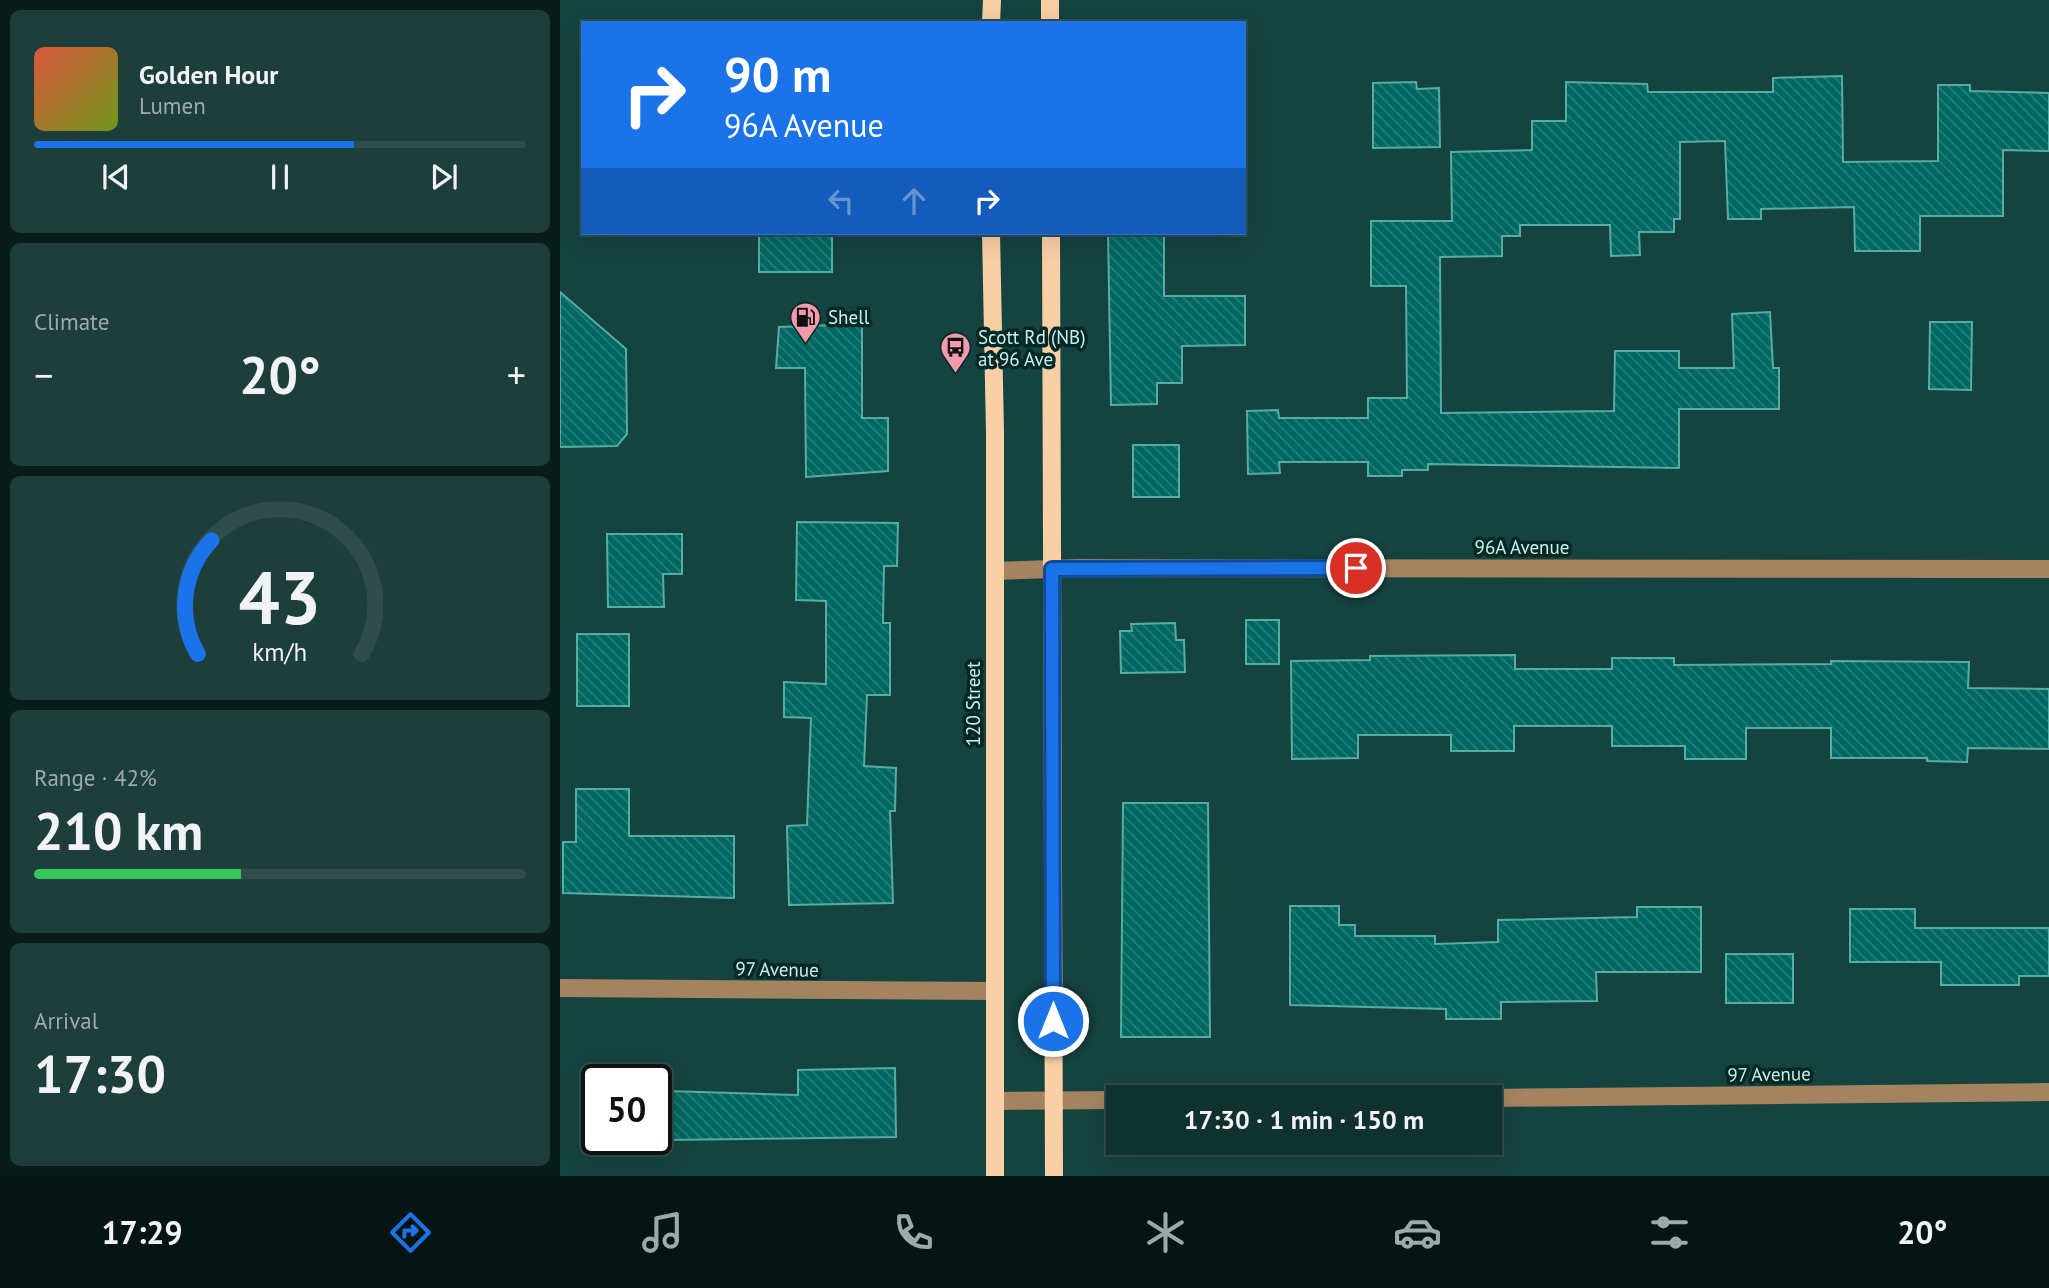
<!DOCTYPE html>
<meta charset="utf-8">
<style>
:root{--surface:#10322f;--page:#1e3e3b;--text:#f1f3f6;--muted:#9caaaa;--line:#304d4b;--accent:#1a73e8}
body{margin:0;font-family:"PT Sans",sans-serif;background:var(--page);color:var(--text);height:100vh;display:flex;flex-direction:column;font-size:26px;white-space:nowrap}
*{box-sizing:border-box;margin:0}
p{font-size:23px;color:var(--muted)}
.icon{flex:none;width:38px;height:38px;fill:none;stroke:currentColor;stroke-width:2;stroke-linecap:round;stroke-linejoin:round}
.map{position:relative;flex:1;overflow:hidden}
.panel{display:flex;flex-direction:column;gap:10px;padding:10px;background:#091c1a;width:560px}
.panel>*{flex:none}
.guide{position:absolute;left:21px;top:21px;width:665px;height:214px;border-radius:0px;box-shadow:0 7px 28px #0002,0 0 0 2px var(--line);background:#1a73e8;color:#fff;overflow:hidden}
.speed{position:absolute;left:21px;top:1064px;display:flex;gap:14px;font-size:35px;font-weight:700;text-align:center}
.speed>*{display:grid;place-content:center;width:91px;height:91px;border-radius:50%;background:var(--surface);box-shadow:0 7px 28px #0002,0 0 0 2px var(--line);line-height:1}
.speed .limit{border:4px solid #111;border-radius:10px;background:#fff;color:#111}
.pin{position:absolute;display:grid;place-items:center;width:60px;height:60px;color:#fff;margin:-30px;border:4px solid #fff;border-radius:50%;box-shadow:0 2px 7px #0007}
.me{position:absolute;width:77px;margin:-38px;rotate:0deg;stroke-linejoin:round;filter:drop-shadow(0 0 5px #0008)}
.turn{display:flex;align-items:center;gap:24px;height:147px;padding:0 28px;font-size:32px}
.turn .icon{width:91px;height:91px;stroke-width:2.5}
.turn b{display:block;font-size:49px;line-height:60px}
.lanes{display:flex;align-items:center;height:66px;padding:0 28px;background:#0003;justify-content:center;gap:35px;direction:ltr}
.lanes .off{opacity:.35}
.big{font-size:52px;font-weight:700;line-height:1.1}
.panel .widget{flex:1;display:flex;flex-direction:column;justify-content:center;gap:10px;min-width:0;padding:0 24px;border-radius:10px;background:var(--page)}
.panel .dial{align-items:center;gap:0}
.dial svg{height:182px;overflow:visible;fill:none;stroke:var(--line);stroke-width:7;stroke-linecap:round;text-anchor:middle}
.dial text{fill:var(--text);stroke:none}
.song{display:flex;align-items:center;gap:21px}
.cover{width:84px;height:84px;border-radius:10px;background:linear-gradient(135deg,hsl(10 70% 55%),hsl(80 70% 35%))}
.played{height:7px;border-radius:4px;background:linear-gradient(90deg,var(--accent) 65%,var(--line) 65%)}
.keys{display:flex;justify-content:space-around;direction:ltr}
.heat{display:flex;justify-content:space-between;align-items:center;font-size:38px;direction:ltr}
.charge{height:10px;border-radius:5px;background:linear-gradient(90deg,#34c759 42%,var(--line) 0)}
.trip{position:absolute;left:546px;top:1085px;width:396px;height:70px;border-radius:0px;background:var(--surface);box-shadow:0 7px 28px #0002,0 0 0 2px var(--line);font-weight:700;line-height:70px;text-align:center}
.dock{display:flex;height:112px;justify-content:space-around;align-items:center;background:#061413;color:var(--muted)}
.dock .icon{width:49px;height:49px}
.dock .selected{color:var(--accent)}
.dock b{font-size:32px;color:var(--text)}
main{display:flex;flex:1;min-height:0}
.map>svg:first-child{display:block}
.building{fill:url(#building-back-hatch);stroke:#57aca3;stroke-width:2}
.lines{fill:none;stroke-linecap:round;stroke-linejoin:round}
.minor{stroke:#a48360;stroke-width:18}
.major{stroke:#f9cfa5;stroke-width:18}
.route-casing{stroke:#114b97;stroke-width:18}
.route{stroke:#1a73e8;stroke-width:12}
.labels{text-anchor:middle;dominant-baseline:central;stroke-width:7;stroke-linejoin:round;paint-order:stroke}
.poi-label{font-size:19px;fill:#c9f1ec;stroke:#032825;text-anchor:start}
.street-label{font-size:19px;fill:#c9f1ec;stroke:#032825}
</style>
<main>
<section class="panel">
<div class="widget">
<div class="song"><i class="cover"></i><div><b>Golden Hour</b><p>Lumen</p></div></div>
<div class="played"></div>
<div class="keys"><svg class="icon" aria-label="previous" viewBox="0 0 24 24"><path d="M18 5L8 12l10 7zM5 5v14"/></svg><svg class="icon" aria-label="pause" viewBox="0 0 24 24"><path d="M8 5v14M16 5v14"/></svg><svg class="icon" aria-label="next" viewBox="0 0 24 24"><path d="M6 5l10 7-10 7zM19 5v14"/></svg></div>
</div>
<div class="widget"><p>Climate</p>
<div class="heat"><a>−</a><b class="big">20°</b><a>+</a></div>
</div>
<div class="widget dial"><svg viewBox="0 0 100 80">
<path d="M14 69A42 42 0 1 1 86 69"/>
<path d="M14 69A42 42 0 0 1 20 19" stroke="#1a73e8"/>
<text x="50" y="56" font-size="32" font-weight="700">43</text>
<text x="50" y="72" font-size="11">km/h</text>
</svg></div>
<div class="widget"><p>Range · 42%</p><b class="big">210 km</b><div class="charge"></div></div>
<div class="widget"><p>Arrival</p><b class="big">17:30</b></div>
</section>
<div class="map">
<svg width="1489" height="1176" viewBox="0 0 1489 1176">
<defs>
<pattern id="building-back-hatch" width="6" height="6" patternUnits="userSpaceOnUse" patternTransform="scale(1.75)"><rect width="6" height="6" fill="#006861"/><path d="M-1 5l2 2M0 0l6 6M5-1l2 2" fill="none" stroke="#247e78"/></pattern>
</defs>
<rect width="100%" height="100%" fill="#15433f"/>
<g class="building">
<polygon points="1282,76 1283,162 1378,161 1378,85 1410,85 1410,91 1489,93 1489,151 1443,150 1443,216 1360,216 1360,251 1295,251 1294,207 1201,209 1201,219 1168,219 1165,141 1120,142 1120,219 1114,219 1114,232 1079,232 1080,255 1051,256 1050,225 960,225 960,236 942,236 942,256 880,257 881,413 1054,411 1055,351 1119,351 1119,368 1174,368 1172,314 1210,312 1213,368 1219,368 1219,409 1119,409 1119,468 868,464 868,470 842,470 842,476 808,476 808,462 719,462 720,473 688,474 687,411 718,410 719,418 808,418 808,398 847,398 846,286 811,286 811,221 892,221 891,152 972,150 972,121 1006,121 1006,82 1087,84 1088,92 1213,92 1213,78"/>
<polygon points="856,82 857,89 879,88 880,147 813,148 813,83"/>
<rect x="199" y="233" width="73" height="39"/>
<polygon points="548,233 604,233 604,296 685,296 685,345 622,346 622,383 597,383 597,404 551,405"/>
<polygon points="0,292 66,349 67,434 57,446 0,447"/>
<polygon points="1370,322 1412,322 1411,390 1369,389"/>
<polygon points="302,324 302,418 328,418 328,471 246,477 245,368 216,368 219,327"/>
<rect x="573" y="445" width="46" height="52"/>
<polygon points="237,522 338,523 337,566 324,566 323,623 330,623 330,695 307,695 304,766 336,768 335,811 330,811 333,903 229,905 227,826 247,825 251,718 224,717 224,682 266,684 266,601 236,600"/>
<polygon points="47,534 122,534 122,574 103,574 104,607 48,607"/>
<rect x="686" y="620" width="33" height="44"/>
<polygon points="615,623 616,640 624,640 625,672 561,673 560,631 572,631 571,624"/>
<rect x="17" y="634" width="52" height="72"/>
<polygon points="955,655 955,669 1052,669 1052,658 1114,658 1114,665 1271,664 1271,661 1409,662 1408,688 1489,689 1489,749 1408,748 1407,762 1367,761 1367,758 1271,758 1271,728 1186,728 1186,759 1125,759 1125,746 1052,746 1052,726 954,726 954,751 891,751 891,735 798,735 798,758 732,759 731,661 810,660 810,656"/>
<polygon points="16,789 69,789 69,836 174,836 174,898 3,893 3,842 16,842"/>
<polygon points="563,803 648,803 650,1037 561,1037"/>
<polygon points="730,906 779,906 779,925 795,925 795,936 875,936 875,944 938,942 938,920 1077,917 1077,907 1141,907 1141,972 1036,972 1037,1001 941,1002 941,1019 886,1019 886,1009 730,1005"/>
<polygon points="1290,909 1355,909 1355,928 1489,928 1489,976 1459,976 1459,985 1381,985 1381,962 1290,962"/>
<rect x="1166" y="954" width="67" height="49"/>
<polygon points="335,1068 336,1137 108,1140 108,1091 238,1095 238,1070"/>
</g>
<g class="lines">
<g class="minor">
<polyline points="435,571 518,568 1489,569"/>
<polyline points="0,988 433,991"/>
<polyline points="929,1098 1489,1092"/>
<polyline points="435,1101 558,1100"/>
</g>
<g class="major">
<polyline points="490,0 490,23"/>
<polyline points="431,23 432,0"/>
<polyline points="431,233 435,433 435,1176"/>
<polyline points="491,233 494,1176"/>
</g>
</g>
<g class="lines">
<defs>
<polyline id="route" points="493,1021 492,569 796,568"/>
</defs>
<use href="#route" class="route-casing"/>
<use href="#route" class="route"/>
</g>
<defs>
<symbol id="fuel-pin" viewBox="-11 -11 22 30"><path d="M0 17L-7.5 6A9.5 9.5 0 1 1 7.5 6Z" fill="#f39aac" stroke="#032825"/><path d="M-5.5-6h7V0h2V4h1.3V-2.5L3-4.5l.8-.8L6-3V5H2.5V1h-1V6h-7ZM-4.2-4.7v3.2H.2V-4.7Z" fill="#111"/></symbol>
<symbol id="bus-pin" viewBox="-11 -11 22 30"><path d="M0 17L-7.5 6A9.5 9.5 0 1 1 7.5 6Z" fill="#f39aac" stroke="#032825"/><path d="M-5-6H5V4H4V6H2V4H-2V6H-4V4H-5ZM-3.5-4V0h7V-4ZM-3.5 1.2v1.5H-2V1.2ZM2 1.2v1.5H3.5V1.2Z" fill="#111"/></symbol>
</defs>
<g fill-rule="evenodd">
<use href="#fuel-pin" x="228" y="300" width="35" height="47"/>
<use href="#bus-pin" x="378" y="330" width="35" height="47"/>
</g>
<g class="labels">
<g class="poi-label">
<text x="268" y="317">Shell</text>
<text x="418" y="337">Scott Rd (NB)<tspan x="418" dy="22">at 96 Ave</tspan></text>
</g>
<g class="street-label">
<text x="962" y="547">96A Avenue</text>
<text transform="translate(413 704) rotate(-90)">120 Street</text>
<text transform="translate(217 969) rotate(1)">97 Avenue</text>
<text transform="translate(1209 1074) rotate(-1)">97 Avenue</text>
</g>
</g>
</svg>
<div class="speed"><div class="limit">50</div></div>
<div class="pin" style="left:796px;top:568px;background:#d93025"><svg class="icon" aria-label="arrive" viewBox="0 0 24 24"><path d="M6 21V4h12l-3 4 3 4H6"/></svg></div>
<svg class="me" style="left:493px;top:1021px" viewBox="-20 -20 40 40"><circle r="17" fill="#1a73e8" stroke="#fff" stroke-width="3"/><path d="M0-11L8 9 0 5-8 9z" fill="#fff"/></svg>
<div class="trip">17:30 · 1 min · 150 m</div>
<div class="guide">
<div class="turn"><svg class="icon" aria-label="right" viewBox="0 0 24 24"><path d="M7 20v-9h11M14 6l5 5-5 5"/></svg><div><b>90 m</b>96A Avenue</div></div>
<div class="lanes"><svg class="icon off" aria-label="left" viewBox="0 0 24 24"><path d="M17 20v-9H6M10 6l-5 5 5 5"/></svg><svg class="icon off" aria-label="ahead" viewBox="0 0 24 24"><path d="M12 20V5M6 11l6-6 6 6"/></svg><svg class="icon" aria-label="right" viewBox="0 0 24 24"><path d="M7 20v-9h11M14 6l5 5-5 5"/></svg></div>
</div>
</div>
</main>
<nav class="dock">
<b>17:29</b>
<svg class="icon selected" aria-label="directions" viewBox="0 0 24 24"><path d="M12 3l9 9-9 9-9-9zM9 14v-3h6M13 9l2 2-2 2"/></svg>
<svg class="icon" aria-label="music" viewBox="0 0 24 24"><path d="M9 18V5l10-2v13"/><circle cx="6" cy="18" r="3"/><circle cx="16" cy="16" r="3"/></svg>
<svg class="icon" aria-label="phone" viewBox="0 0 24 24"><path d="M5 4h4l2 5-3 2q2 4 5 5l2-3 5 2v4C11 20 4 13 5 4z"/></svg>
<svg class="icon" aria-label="climate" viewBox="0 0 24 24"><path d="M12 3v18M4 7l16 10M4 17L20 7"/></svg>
<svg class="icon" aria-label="car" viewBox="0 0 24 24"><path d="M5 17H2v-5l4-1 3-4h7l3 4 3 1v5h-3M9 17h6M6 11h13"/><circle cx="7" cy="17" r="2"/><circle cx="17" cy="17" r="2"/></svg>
<svg class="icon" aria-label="filters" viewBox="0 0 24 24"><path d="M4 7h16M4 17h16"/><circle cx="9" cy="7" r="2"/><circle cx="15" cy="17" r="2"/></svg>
<b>20°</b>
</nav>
